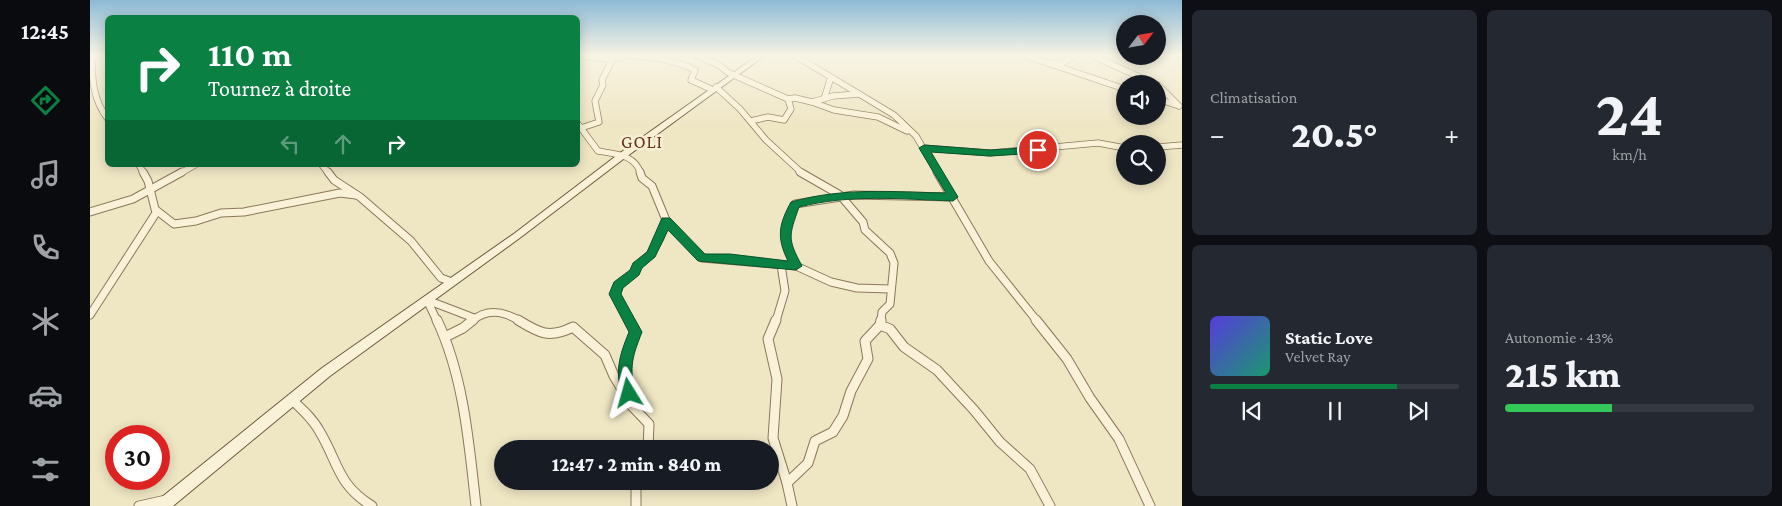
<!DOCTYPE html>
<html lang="fr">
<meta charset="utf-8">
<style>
:root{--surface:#171b24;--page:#242831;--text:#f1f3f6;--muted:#9ea1a6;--line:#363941;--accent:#0b8043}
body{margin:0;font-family:"Crimson Pro",serif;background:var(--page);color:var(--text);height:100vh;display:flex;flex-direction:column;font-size:19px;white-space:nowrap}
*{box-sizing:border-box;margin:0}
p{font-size:16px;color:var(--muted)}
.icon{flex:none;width:28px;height:28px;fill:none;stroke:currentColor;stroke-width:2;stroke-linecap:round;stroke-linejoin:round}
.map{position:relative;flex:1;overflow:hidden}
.sheet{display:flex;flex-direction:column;gap:10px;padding:10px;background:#0d0f14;width:600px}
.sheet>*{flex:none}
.hud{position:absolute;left:15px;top:15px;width:475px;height:152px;border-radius:8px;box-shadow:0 2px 12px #0003;background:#0b8043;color:#fff;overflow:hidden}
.needle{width:32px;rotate:59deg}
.buttons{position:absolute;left:1026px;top:15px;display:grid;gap:10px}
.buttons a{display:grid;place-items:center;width:50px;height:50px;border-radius:50%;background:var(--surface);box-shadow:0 2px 12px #0003;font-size:25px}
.speed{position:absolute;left:15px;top:425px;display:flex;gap:10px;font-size:25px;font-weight:700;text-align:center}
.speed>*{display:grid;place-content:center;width:65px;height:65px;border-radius:50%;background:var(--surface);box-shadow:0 2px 12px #0003;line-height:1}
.speed .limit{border:8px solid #d22;background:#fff;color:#111}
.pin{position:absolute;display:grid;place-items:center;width:42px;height:42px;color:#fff;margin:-21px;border:2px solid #fff;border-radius:50%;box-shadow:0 1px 5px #0007}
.me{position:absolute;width:55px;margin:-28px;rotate:352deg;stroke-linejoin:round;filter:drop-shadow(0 0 4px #0008)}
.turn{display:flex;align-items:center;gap:18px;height:105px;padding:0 20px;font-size:22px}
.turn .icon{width:65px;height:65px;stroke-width:2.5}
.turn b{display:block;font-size:35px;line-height:42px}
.lanes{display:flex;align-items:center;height:48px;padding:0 20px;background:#0003;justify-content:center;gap:25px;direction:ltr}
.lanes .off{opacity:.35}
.big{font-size:38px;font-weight:800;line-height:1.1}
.sheet .card{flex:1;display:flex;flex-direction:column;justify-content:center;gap:8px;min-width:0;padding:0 18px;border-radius:8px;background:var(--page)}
.sheet .dial{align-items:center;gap:0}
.dial b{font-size:65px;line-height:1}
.song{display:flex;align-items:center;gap:15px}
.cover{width:60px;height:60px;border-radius:8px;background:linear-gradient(135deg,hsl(250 70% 55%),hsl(160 70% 35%))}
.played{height:5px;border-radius:2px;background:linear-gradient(90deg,var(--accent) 75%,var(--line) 75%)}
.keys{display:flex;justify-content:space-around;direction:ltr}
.heat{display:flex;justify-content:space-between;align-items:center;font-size:28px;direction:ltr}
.charge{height:8px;border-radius:4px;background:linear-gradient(90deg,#34c759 43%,var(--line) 0)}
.sheet .tiles{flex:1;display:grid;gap:10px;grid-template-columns:repeat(2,1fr)}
.trip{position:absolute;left:404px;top:440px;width:285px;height:50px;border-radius:25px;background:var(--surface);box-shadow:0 2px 12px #0003;font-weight:800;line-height:50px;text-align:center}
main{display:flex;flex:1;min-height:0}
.menu{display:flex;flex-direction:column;width:90px;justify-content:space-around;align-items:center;background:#090b0e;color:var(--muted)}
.menu .icon{width:35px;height:35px}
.menu .current{color:var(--accent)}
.menu b{font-size:22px;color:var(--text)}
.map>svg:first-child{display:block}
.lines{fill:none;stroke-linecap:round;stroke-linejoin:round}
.minor-far2-casing{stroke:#8a785a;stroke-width:7}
.minor-far1-casing{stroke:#8a785a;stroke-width:9}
.minor-casing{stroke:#8a785a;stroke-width:11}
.secondary-casing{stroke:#6c593d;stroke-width:2}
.minor-far2{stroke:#faf2d8;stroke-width:5.5}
.minor-far1{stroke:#faf2d8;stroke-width:7}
.minor{stroke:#faf2d8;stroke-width:9}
.secondary{fill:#faf2d8;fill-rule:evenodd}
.route{fill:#0b8043;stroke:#07532c}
.labels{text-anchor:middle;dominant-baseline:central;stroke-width:5;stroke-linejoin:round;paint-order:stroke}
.quarter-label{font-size:18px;letter-spacing:1px;fill:#68331d;stroke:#f6efd4}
</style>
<main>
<nav class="menu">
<b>12:45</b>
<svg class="icon current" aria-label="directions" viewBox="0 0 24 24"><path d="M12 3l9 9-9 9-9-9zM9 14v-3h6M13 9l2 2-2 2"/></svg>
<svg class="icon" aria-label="music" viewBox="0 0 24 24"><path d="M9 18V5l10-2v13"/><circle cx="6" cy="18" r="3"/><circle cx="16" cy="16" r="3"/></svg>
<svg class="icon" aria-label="phone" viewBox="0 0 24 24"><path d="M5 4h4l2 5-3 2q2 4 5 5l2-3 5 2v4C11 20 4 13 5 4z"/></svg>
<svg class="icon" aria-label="climate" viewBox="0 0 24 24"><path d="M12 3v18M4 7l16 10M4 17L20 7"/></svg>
<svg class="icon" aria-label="car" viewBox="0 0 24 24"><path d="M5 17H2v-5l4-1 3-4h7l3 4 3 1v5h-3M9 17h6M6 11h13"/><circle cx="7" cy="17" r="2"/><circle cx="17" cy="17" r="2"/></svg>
<svg class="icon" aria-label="filters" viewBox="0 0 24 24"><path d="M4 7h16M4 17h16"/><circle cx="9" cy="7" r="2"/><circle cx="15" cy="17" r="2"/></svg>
</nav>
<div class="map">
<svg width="1092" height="506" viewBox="0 0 1092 506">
<rect width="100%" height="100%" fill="#efe6c4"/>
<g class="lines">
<defs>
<g id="minor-far2">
<path d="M2,56C2,80 3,100 18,119"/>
<polyline points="490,56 520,59 537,56"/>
<path d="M544,56C566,57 586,60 605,70L601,80L623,90"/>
<polyline points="607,56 629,65 637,72 698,99 705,98 722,102 743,96 769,94"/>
<polyline points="706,56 804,115 826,136 848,174"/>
<polyline points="937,56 1035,89"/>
<polyline points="1003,56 1065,84"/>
<polyline points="963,63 972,63 984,56"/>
<polyline points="1068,85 1089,106"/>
<polyline points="626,87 650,109 676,140 713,174"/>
<polyline points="734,99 741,77"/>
<polyline points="1068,99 1086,105"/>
<polyline points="722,102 744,110 788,117 817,131"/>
<polyline points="661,121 678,117 694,120 701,109 698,99"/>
<path d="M488,124L508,151C525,154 545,154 551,174"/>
<polyline points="491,128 509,122 505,101 513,85 512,80 524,56"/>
<polyline points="1068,147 1092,145"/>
<polyline points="834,148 900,153 1008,143 1035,148"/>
<polyline points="49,165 54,174"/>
<polyline points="232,165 239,174"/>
<polyline points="89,174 105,165"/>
</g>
<g id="minor-far1">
<polyline points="238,172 244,180 270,197 321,241 351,278 362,282"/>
<polyline points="710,172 750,195 773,222 775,230 800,253 804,263 800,304 792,312 791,321"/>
<polyline points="847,172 899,261 947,321"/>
<polyline points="66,210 84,224 106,221 131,213 154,212 250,193 266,195"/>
<polyline points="0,212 43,199 92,172"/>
<polyline points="576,220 612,258 706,266 741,282 767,288 800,289"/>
<path d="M706,266C691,237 693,234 705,204L764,195L863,197"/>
<polyline points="337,300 347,321"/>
<polyline points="337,300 384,318"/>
<polyline points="0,315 66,213 58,181 53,172"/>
<path d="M382,321C397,308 413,311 430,321"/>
<polyline points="540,321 525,295 528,285 545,272 547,266 561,254 570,238 576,220 562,186 552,178 550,172"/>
<polyline points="686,321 695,291 691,265"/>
</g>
<g id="minor">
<path d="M347,320C374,377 379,444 386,506"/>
<path d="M428,320C449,333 459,339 483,327L515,355L524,376L542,406L559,424L558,449"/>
<path d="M539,320L546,332C534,361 534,376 542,406"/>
<polyline points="686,320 678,339 687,379 683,438 697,483"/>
<polyline points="791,320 790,325 800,329 814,347 847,370 884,410 910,442 940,469 960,506"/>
<polyline points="946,320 977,359 1000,398 1029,439 1060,506"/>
<polyline points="355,337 373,328 383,320"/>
<path d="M202,400C212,409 223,419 230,432C249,464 247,484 282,506"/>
<polyline points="49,506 76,500"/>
<polyline points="546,506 546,487 548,481"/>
<polyline points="702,506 697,483 718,463 725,441 743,432 753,416 761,391 778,359 775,341 790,325"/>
</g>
<polygon id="secondary" points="667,56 674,56 536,157 431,237 240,376 83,506 65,506 67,501 232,368 425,233 530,153"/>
</defs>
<use href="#minor-far2" class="minor-far2-casing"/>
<use href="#minor-far1" class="minor-far1-casing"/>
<use href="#minor" class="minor-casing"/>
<use href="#secondary" class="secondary-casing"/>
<use href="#minor-far2" class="minor-far2"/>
<use href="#minor-far1" class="minor-far1"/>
<use href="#minor" class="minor"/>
<use href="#secondary" class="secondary"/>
</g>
<linearGradient id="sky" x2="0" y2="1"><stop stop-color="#8dbad6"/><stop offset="0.44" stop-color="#f8f4e4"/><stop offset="1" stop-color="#f8f4e4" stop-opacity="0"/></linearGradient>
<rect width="1092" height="126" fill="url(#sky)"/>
<path class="route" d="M834,145L900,150L948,147L952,150L948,153L900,156L841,152L868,197L863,201C811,199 760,194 709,207C699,236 697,238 712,266L706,270L608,261L578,230L565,257L552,268L549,275L533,288L531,294L552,332C543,355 538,368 546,393L544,397L539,399L534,397C523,374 530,354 539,332L519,294L524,282L540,270L543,263L557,252L572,218H580L615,254H640L698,261C686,237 689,224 701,202C754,187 802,192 856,193L829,148Z"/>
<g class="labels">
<g class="quarter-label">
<text x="552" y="142">GOLI</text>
</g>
</g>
</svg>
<div class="buttons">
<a><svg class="needle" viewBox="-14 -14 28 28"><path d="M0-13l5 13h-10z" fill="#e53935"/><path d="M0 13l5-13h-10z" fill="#9ea1a6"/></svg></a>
<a><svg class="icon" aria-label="sound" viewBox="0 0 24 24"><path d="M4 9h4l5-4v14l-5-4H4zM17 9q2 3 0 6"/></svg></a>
<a><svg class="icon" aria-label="search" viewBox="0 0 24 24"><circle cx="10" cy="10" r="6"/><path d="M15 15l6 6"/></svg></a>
</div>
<div class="speed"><div class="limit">30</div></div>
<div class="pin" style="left:948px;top:150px;background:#d93025"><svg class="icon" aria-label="arrive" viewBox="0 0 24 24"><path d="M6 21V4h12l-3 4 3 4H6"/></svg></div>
<svg class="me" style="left:539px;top:393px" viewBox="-20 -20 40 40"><path d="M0-17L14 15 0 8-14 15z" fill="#0b8043" stroke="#fff" stroke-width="4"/></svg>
<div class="trip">12:47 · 2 min · 840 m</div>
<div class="hud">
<div class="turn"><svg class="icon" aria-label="right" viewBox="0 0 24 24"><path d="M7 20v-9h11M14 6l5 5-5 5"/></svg><div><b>110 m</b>Tournez à droite</div></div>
<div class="lanes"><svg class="icon off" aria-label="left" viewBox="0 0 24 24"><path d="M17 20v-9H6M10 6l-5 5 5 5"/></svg><svg class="icon off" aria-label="ahead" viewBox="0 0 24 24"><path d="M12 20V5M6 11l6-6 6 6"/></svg><svg class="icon" aria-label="right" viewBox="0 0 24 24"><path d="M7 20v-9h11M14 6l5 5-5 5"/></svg></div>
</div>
</div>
<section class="sheet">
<div class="tiles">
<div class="card"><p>Climatisation</p>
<div class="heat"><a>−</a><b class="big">20.5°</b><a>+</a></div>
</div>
<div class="card dial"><b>24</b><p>km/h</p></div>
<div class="card">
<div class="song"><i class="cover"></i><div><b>Static Love</b><p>Velvet Ray</p></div></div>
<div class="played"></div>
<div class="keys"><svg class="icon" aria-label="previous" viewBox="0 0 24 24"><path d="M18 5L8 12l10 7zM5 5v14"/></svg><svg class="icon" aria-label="pause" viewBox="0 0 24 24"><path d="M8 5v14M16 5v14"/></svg><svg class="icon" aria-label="next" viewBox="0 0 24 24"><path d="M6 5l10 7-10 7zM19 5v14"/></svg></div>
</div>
<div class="card"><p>Autonomie · 43%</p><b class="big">215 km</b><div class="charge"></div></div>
</div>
</section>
</main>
